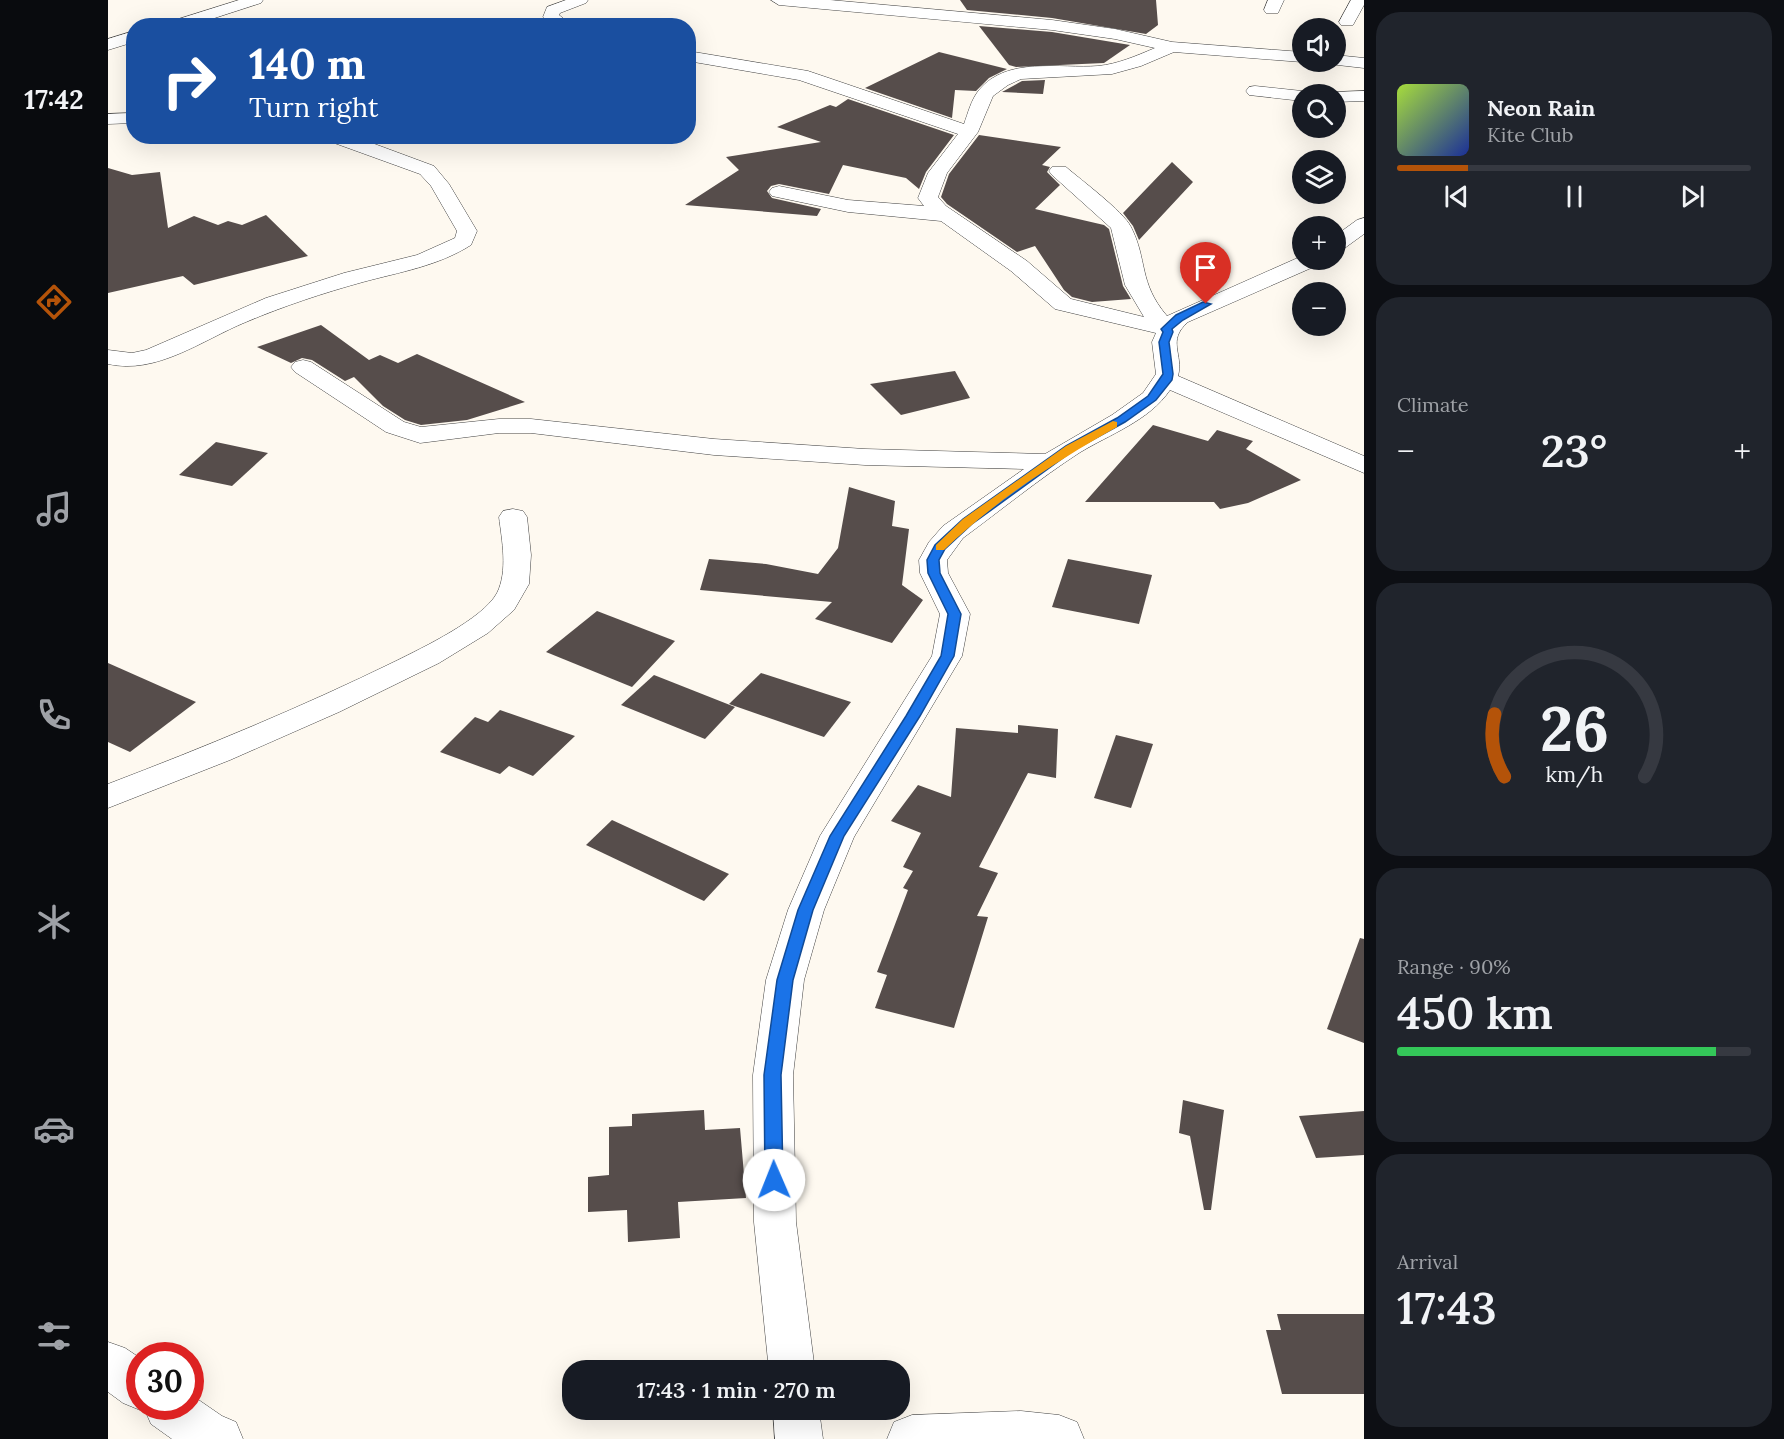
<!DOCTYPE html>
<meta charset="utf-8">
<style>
:root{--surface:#171b24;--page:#20242c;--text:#f1f3f6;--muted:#9ea1a6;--line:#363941;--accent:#b45309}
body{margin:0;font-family:Lora,serif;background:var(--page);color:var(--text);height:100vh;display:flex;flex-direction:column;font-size:22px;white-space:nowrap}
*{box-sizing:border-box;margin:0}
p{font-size:20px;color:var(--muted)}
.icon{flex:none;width:33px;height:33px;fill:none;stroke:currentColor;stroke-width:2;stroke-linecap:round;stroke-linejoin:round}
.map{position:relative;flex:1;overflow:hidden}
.sheet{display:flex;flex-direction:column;gap:12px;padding:12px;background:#0d0f14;width:420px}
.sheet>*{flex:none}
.top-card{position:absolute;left:18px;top:18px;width:570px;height:126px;border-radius:24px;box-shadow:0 6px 24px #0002;background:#1a4fa0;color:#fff;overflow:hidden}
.buttons{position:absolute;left:1184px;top:18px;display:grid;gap:12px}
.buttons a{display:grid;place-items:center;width:54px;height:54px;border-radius:50%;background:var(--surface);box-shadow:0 6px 24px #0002;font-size:30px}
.speed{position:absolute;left:18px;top:1342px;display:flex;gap:12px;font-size:30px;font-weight:700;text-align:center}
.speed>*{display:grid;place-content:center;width:78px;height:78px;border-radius:50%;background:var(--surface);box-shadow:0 6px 24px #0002;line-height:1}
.speed .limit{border:9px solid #d22;background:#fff;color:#111}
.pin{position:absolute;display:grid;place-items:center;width:51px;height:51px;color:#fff;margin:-62px -26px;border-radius:50% 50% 50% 0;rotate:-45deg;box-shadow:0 0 6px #0007}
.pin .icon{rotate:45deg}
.me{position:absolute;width:66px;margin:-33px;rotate:359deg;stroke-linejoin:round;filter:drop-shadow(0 0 4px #0008)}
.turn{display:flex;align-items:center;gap:21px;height:126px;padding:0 24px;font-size:27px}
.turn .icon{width:78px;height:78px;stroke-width:2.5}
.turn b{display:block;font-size:42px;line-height:51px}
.big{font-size:45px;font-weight:600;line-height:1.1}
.sheet .card{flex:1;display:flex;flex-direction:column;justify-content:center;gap:9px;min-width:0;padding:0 21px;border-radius:24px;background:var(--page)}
.sheet .dial{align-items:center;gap:0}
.dial svg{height:156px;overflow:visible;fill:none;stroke:var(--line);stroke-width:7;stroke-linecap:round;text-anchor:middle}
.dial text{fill:var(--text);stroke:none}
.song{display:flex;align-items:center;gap:18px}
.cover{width:72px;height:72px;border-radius:9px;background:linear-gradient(135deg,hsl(80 70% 55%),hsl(230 70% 35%))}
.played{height:6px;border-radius:3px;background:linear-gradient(90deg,var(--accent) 20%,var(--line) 20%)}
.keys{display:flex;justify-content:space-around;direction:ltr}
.heat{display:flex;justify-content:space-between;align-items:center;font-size:33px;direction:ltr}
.charge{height:9px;border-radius:4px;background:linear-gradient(90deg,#34c759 90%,var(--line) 0)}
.trip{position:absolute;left:454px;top:1360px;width:348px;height:60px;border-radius:24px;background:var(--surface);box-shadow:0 6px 24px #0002;font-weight:600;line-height:60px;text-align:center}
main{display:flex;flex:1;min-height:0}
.tab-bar{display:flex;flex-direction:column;width:108px;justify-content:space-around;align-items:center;background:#090b0e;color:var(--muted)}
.tab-bar .icon{width:42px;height:42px}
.tab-bar .active{color:var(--accent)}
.tab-bar b{font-size:27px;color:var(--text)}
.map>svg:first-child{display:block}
.building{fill:#564d4b}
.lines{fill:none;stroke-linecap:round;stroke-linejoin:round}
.minor-casing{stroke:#414141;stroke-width:1}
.tertiary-casing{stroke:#414141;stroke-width:1}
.minor{fill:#fff;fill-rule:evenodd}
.tertiary{fill:#fff;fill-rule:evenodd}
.route{fill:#1a73e8;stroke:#114b97;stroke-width:1.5}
.slow{fill:#f59e0b}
</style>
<main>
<nav class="tab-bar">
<b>17:42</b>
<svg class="icon active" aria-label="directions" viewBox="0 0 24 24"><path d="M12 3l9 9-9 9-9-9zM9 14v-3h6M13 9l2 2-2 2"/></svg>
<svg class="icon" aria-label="music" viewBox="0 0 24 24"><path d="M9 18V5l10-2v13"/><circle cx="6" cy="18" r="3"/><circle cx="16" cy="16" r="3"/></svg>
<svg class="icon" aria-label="phone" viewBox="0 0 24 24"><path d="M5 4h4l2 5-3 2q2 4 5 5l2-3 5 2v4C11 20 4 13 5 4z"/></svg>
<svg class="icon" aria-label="climate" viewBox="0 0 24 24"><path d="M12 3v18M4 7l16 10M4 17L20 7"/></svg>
<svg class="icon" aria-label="car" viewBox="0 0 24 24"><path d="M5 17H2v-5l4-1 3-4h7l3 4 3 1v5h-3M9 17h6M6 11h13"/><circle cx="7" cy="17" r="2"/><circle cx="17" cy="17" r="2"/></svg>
<svg class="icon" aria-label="filters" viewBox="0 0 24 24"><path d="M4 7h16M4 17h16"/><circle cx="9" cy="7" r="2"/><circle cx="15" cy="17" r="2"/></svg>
</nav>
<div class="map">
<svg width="1256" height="1439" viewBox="0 0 1256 1439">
<rect width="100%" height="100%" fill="#fef9f0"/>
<g class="building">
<polygon points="852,0 1048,0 1050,25 1038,34 944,18 859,10"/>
<polygon points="871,26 944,32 1022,45 996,63 908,67 901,65"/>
<polygon points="831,52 899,69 881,78 868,91 847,90 844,118 757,88"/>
<polygon points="937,80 935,94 894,92 914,81"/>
<polygon points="740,99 846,135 818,172 811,189 798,178 735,165 721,194 671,184 663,186 659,191 664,198 713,209 709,216 577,205 631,170 618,157 713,142 669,127 722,105 728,107"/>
<polygon points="871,135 953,147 934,165 942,167 939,172 952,185 927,209 996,225 1001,229 1015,286 1023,299 984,302 964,297 956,290 927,246 909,252 839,204 833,197 841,174"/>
<polygon points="1064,162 1085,182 1031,240 1025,226 1015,213"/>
<polygon points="0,168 24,175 52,172 60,228 86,216 110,225 120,221 134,225 158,215 200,256 86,285 75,276 0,293"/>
<polygon points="213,325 261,360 272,355 290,363 309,354 417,402 359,420 313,425 297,420 275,406 246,377 237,381 204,360 194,358 183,363 149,347"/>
<polygon points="847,371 862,398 793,415 762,384"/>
<polygon points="1045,425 1100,441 1109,430 1145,441 1138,449 1193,480 1140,503 1112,509 1106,502 977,502"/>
<polygon points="108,442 160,453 124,486 71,475"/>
<polygon points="741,487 787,501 784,526 801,529 794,585 815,600 784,643 707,619 724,602 592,590 601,559 658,564 710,574 730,548"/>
<polygon points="960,559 1044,575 1031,624 944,607"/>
<polygon points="489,611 567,641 524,687 438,652"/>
<polygon points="0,663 88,702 22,752 0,742"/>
<polygon points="653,673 743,702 716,737 621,704"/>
<polygon points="546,675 627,707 597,739 513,705"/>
<polygon points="392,710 467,736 425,776 401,766 392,774 332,752 367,717 380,722"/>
<polygon points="910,725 950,729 948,778 920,773 871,867 890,873 869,916 880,917 846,1028 767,1008 779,975 769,972 800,890 795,888 805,871 795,867 813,833 783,821 810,785 843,797 848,728 910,733"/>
<polygon points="1008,735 1045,744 1023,808 986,798"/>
<polygon points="504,820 621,874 596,901 478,845"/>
<polygon points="1252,938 1256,939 1256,1043 1219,1029"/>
<polygon points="1075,1100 1116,1110 1103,1210 1096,1210 1082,1136 1071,1133"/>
<polygon points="596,1110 597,1130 632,1128 638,1198 570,1202 572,1238 520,1242 519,1210 480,1212 480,1177 501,1175 501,1127 524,1126 524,1114"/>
<polygon points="1256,1111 1256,1155 1208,1158 1191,1116"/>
<polygon points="1169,1314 1256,1314 1256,1394 1174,1394 1158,1330 1173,1330"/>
</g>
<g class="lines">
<defs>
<g id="minor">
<polygon points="131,0 155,0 153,3 82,26 56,26 58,23"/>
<path d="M458,0H480L478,3L452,13L451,15L465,26C453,26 443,27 435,17L439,7Z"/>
<path d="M663,0H722L944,20L1007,29L1064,42L1194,52V62H1196H1194L1066,52L1033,66L1004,74L913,79L900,85L885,96L870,132L839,173L830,197L838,206L919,261L963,299L1036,317L1017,285L1003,228L944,175L941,171L944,167H958C973,180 1015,211 1023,227C1040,260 1030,282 1059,316L1194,256V260H1212L1210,265L1080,322C1058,341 1076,354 1070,376L1256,456V473L1062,390C1041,421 1002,434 971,453C931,479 893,510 855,538L839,560L840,573L862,614L854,656L746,837L716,910L696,980L685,1075L688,1222L707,1371H661L646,1222L645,1075L658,980L680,910L712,836L824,656L832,614L812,573L811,560L821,542L835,526L916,469L757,465L606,455L423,433H391L312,443L278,432L187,372L183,367L187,362L195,360L203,362L296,422L313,427L391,419H423L606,439L757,449L937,454L1004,415L1035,393L1048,374L1044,342L1048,333L947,309L903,271L833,221L740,212L664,196L661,192L664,188L671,186L740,200L816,206L810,198L820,173L850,134L691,80L580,61V51L700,71L856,124C860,113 863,100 871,90C899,56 952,69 990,66C1010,64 1028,56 1047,48L1007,39L944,30L671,5Z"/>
<polygon points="1160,0 1176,0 1170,13 1158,13 1156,10"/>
<polygon points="1243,0 1256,0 1256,5 1245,25 1233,25 1231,22"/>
<polygon points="26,31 26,42 0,50 0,39"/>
<polygon points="1227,55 1256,58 1256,68 1221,64 1220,62 1227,62"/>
<polygon points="1147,86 1194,91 1202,94 1194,94 1194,101 1141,95 1138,91 1141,87"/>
<polygon points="1256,91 1256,101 1227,102 1227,94 1220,94 1227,92"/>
<polygon points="26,113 26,123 0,124 0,114"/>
<path d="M216,136H245L326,166L341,184L369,231L363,245C330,266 292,272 255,282C215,293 176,306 138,322C94,340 49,375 0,364V350L24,353L38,350L158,298L236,273L309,255L347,238L349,231L323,186L312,174L218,140Z"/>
<polygon points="1256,218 1256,234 1234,250 1227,252 1227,236 1249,220"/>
<path d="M405,509L415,511L419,517L423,555L421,584L406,610L380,633L331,663L231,712L122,760L0,808V784C97,747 194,707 288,661C314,648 375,619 389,593C400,571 394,541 391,517L395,511Z"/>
<polygon points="665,1410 711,1410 715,1439 667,1439"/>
</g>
<g id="tertiary">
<polygon points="0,1342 17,1348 32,1358 32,1407 82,1407 82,1394 114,1416 128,1422 135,1439 64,1439 43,1424 36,1408 32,1410 15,1403 0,1392"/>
<polygon points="913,1411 951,1415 969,1422 976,1439 779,1439 786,1422 804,1415"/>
</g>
</defs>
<use href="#minor" class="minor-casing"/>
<use href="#tertiary" class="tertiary-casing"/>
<use href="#minor" class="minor"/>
<use href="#tertiary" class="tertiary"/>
</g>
<polygon class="route" points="1095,302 1103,304 1075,320 1064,329 1065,332 1061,342 1065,374 1064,380 1048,400 1017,422 966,450 864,524 837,549 831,560 832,573 853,614 846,656 812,716 736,836 705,910 685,980 673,1075 675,1180 672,1186 666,1188 660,1186 657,1180 656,1075 669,980 690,910 722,836 798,716 833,656 840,614 820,573 819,560 827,545 855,519 958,446 1009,418 1040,396 1055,374 1051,342 1055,332 1053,329 1068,315"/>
<path class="slow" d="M1005,421L1009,422V427C948,461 887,501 836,550H828V545L855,519L958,446Z"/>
</svg>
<div class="buttons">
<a><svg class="icon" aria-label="sound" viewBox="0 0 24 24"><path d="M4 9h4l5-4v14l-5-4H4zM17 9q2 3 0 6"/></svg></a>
<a><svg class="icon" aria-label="search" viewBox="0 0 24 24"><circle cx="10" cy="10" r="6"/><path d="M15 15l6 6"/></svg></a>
<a><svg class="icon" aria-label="layers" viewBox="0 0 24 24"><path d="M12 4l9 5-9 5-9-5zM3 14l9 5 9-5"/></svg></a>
<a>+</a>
<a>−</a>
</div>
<div class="speed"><div class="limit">30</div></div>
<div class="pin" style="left:1098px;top:304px;background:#d93025"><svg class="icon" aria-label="arrive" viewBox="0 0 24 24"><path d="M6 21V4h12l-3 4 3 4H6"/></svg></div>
<svg class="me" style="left:666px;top:1180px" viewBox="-20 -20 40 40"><circle r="19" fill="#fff"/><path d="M0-13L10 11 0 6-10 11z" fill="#1a73e8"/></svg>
<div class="trip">17:43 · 1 min · 270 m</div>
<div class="top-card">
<div class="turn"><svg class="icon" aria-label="right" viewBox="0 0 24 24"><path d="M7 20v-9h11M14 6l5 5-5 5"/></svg><div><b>140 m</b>Turn right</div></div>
</div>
</div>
<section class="sheet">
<div class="card">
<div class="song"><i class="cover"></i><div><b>Neon Rain</b><p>Kite Club</p></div></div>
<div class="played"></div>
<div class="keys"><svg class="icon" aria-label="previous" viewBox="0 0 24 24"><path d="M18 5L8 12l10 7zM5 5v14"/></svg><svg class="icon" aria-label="pause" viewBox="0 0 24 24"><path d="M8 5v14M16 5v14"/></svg><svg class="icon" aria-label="next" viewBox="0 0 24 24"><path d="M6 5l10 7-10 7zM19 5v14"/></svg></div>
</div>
<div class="card"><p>Climate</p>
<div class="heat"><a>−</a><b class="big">23°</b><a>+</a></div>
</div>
<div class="card dial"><svg viewBox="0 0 100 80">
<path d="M14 69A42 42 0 1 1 86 69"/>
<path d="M14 69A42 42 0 0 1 9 37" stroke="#b45309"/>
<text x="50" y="56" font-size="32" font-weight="700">26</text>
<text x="50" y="72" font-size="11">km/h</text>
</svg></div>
<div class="card"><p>Range · 90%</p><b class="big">450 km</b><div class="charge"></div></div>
<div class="card"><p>Arrival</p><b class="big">17:43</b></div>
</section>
</main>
